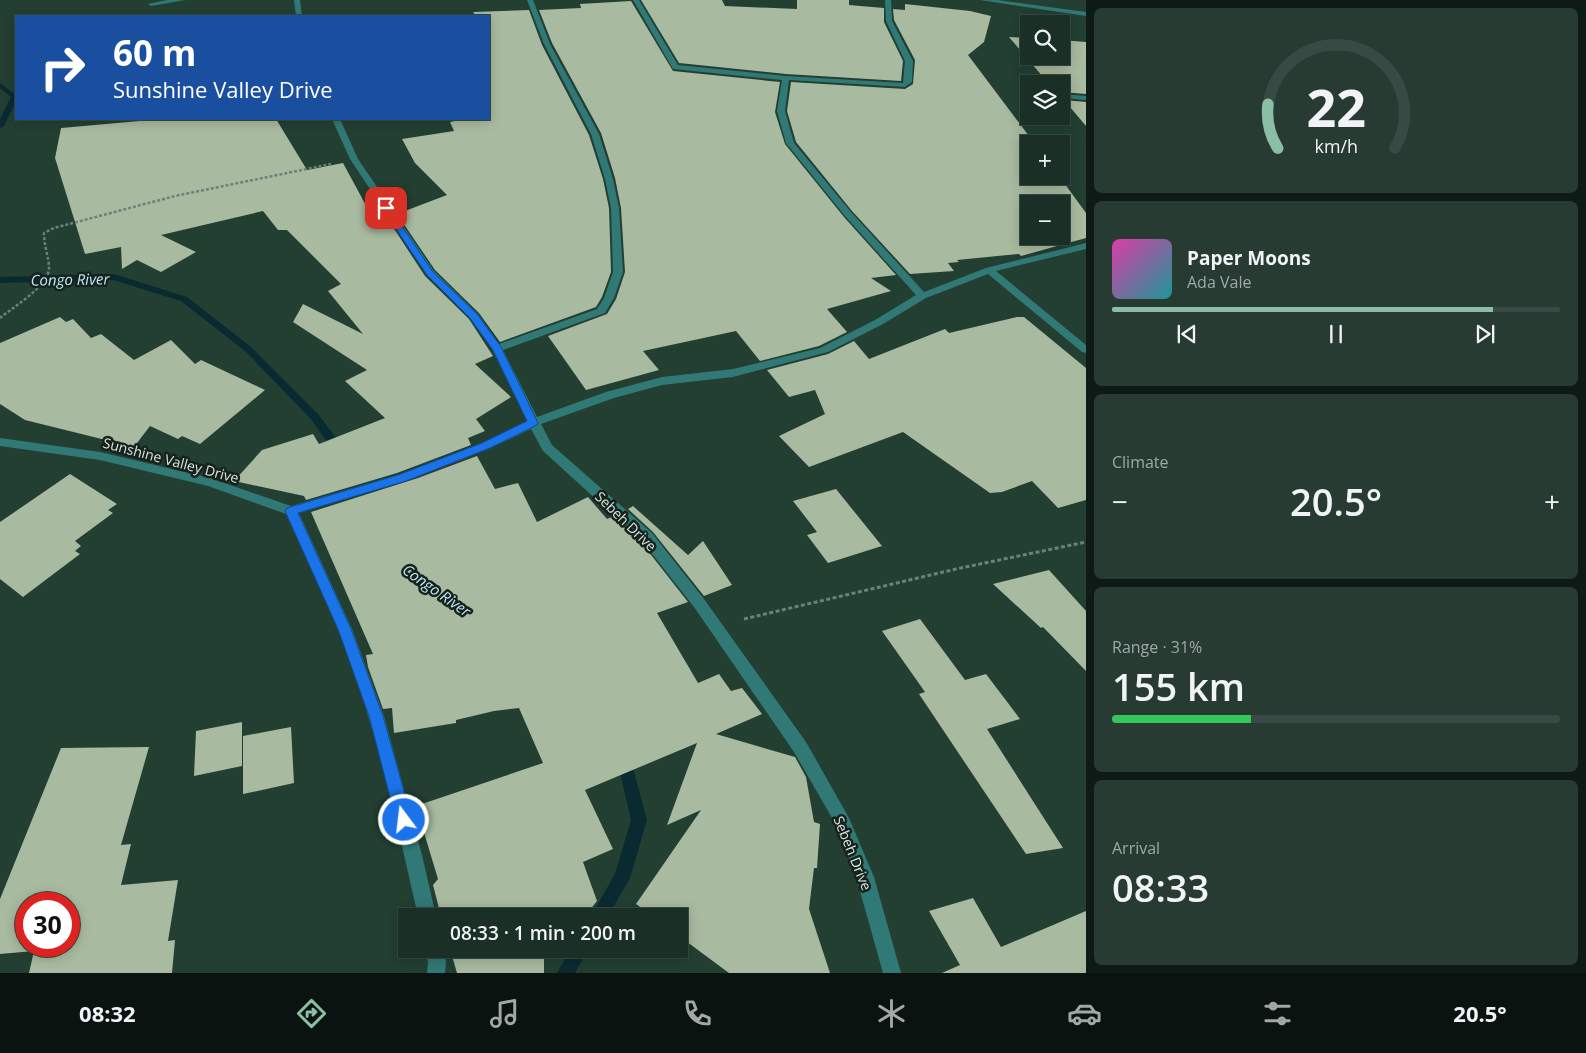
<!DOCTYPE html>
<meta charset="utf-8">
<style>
:root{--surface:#1a2f26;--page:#273b32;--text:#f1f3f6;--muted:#9fa9a7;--line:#384a43;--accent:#8abfa5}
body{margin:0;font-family:"Open Sans",sans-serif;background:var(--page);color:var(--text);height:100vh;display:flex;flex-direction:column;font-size:19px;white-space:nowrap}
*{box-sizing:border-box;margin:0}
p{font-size:16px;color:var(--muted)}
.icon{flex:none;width:28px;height:28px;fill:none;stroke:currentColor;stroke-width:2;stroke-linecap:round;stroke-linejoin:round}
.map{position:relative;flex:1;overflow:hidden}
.details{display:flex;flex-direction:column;gap:8px;padding:8px;background:#0e1a15;width:500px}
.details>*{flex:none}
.hud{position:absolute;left:15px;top:15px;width:475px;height:105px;border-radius:0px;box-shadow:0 2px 12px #0003,0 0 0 1px var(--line);background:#1a4fa0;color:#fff;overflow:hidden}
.controls{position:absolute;left:1020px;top:15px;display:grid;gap:10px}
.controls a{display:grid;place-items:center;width:50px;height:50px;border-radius:0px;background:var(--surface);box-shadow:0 2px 12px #0003,0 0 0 1px var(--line);font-size:25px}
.speed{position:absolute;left:15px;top:892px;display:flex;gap:10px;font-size:25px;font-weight:700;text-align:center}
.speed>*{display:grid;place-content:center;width:65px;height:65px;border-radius:50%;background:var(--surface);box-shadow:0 2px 12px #0003,0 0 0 1px var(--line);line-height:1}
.speed .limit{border:8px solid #d22;background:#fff;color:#111}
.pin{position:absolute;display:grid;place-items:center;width:42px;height:42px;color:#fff;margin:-21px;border-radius:10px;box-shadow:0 2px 8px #0006}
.me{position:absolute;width:55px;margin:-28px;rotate:345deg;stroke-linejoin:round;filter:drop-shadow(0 0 4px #0008)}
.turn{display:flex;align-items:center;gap:18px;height:105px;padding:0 15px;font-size:22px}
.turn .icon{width:65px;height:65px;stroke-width:2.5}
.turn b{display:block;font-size:35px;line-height:42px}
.big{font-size:38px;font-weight:600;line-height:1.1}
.details .card{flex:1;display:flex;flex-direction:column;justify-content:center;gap:8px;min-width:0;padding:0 18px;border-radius:8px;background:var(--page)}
.details .dial{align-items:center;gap:0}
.dial svg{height:130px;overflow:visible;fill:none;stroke:var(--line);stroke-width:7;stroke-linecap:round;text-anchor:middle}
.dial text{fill:var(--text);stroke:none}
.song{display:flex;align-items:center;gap:15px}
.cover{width:60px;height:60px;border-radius:8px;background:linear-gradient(135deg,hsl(320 70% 55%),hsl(180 70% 35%))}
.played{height:5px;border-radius:2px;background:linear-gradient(90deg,var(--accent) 85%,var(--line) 85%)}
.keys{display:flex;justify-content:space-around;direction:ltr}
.heat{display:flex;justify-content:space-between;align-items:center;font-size:28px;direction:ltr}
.charge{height:8px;border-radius:4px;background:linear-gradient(90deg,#34c759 31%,var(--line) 0)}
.trip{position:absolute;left:398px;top:908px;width:290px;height:50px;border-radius:0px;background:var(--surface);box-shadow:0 2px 12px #0003,0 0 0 1px var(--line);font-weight:600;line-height:50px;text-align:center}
.tab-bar{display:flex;height:80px;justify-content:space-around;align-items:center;background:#0a130f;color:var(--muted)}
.tab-bar .icon{width:35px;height:35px}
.tab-bar .active{color:var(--accent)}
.tab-bar b{font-size:22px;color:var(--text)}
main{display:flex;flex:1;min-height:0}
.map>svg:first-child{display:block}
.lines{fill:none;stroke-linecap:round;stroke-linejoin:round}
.stream{fill:#0a2a32;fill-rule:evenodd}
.building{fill:#a8ba9f;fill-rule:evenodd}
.path-far1{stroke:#6a8277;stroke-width:2.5;stroke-dasharray:3 2;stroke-linecap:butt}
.path{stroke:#6a8277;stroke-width:3;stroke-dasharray:4 2.5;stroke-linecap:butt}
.minor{fill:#317976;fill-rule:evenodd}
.route{fill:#1a73e8;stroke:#114b97}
.labels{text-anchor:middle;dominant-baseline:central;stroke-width:5;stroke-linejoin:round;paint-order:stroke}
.street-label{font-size:14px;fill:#d5e5dd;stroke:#16221c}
.water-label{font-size:15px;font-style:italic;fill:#bceaf9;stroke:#16221c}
</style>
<main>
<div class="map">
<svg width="1086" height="973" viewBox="0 0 1086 973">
<rect width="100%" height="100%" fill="#223f32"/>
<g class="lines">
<g class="stream">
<polygon points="0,83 16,95 16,101 4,126 0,128 0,119 11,97 0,88"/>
<polygon points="114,274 187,297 251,347 318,414 344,448 345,451 344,454 336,454 310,418 245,351 181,301 113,280 0,283 0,277"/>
<polygon points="622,752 627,754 633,768 647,820 630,878 608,916 591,916 615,874 631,820 619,768 615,759 617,754"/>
<polygon points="571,949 588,949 575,973 557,973"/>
</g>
</g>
<g class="building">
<polygon points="641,0 722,0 725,6 797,9 797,0 849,0 849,5 884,8 884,22 903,61 901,81 786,74 679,63"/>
<polygon points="631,1 673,71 780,82 775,112 785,144 844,217 896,275 871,278 891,291 827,309 847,332 819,346 760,361 736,331 643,351 659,370 586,390 548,336 607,314 616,299 625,272 621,208 615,178 601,133 552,43 539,10 581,8 580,4"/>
<path d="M905,4L970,11L991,16L984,42L968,55L1035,144H1029V176H1059L1086,213V238L1021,256L1019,254L957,260L959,262L948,263L954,271L910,274L852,211L796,142L787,111L791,82L905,89L913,84L915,60L894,20L893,9L905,10ZM1029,204H1061V236H1029Z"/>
<polygon points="529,10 542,45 589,135 603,179 609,208 611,272 602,297 596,307 500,342 479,313 435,270 397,214 447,195 415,163 402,139 454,131 450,122 465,119 489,119 489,16 476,16 473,12"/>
<polygon points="1009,37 1029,38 1029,56 1061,56 1061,40 1086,42 1086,94 1061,92 1061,84 1049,84"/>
<polygon points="1064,100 1086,102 1086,126"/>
<polygon points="162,119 276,119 307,170 343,163 375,222 387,218 425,276 469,319 493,356 475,364 511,397 476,419 485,431 468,438 471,445 397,473 306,500 304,496 234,481 262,450 313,434 319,444 385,418 345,381 367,370 293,322 303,304 363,334 328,291 341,284 287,230 278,230 263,211 161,235 196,252 161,272 137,260 122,269 121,247 85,254 55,158 61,128"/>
<polygon points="60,317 66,322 73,319 91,338 101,334 134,360 171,340 195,364 201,360 265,390 200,444 182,436 178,439 150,426 134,447 25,420 0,404 0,343"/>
<polygon points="1017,317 1024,317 1086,368 1086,500 1058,508 1032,481 1002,492 990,493 903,432 809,467 779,436 825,414 815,390 789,397 767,370 828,354 854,341 869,359 945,329 949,333"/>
<polygon points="477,456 495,489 518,483 537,522 588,497 607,519 612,517 641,542 688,602 657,613 698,683 719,674 731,691 742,688 762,714 716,734 795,757 806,777 814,822 820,824 817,868 814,868 809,909 830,973 729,973 679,936 679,916 653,916 636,904 701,810 667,825 697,743 585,790 613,849 583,862 597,901 585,916 441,916 433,885 438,879 416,806 543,763 519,708 494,711 456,720 456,723 394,733 392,708 383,709 368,667 366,655 373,654 311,512 418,478"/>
<polygon points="70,474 117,504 108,510 113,513 75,541 81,546 75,551 80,554 23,597 0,579 0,522"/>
<polygon points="836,489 882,546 828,563 807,535 817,532 793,501"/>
<polygon points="633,506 688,555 703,541 732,585 704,596 653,532 628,509"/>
<polygon points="1049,570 1086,611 1086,671 1043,627 1041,628 993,584"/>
<polygon points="920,619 965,680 986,674 1020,719 987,729 1063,848 1026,854 919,694 925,692 882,631"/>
<polygon points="242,722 242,766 194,776 196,731"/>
<polygon points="291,727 294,783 243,794 243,736"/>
<path d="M149,747L121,845L131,844L121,885L178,880L168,941L175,940L172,973H29L34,951L0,954V899L61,748ZM26,904H69V946H26Z"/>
<polygon points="973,898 1001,947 1086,911 1086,973 942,973 960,965 929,911"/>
<polygon points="450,949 544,949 544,973 457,973"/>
</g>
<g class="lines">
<path class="path-far1" d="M0,318C13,307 49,286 49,268C49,258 44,246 44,233L54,228L175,196L331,164"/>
<polyline class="path" points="744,619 956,569 1086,542"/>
<g class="minor">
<polygon points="167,0 185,0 151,6 148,4"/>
<polygon points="294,0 300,0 302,16 296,16"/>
<path d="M527,0H533L550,44L599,134L613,179L619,208L623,272L614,298L605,313L503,350L537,417L606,392L662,377L733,369L820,348L875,320L916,295L845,216L786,143L777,111L782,80L673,69L633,0H639L678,65L786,76L903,83L905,61L886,21L885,0H891L892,21L913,61L912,82L905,87L789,80L785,111L794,143L851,212L924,292L986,268L1086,243V249L996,271L1086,345V353L1082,352L988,274L926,298L883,324L828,352L733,377L662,385L614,398L541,424L552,445L652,533L704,599L806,742L849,818L874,877L901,973H883L856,877L835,823L794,752L694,607L642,541L543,451L531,429C457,466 378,490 299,513L352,629L384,716L422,855L436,916H418C396,820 375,720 337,628C322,590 303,552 286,514L208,486L100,460L0,446V438L100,452L210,478L291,506L398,475L482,443L527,421L492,349L470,318L427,275L350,159L332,119H340L358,159L434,271L478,314L499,344L597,309L604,298L613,272L611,208L605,179L591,134L544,44Z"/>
<polygon points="980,0 997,0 1086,12 1086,16"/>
<rect x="1025" y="92" width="4" height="4"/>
<polygon points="1061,94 1086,96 1086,100 1061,98"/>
<polygon points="425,949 443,949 446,962 445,973 427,973 428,962"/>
</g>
</g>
<polygon class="route" points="384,207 389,207 433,272 477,314 501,347 538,423 537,425 490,448 406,481 298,513 351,629 383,716 412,820 409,825 404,828 399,825 396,820 369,716 338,629 285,511 287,508 398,475 482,443 527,421 493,350 470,318 427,275 382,208"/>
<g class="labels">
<g class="street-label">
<text transform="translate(171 460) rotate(15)">Sunshine Valley Drive</text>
<text transform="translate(626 521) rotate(44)">Sebeh Drive</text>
<text transform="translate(853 853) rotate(68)">Sebeh Drive</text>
</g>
<g class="water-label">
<text transform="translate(70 279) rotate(-1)">Congo River</text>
<text transform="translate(437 590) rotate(35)">Congo River</text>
</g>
</g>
</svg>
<div class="controls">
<a><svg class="icon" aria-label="search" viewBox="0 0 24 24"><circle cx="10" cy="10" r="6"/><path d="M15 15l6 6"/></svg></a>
<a><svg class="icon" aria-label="layers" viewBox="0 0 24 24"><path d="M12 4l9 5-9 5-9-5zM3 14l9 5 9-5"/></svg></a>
<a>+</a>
<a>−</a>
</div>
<div class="speed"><div class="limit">30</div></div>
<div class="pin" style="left:386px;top:208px;background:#d93025"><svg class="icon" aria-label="arrive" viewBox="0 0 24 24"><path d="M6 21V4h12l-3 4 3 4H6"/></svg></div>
<svg class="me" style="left:404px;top:820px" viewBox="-20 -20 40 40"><circle r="17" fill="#1a73e8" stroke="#fff" stroke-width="3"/><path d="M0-11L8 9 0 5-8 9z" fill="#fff"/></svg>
<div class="trip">08:33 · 1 min · 200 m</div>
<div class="hud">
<div class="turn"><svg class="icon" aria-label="right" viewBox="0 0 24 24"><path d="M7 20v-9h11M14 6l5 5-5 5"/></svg><div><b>60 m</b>Sunshine Valley Drive</div></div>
</div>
</div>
<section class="details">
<div class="card dial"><svg viewBox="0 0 100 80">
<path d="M14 69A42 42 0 1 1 86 69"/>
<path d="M14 69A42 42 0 0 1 8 42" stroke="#8abfa5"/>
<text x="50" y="56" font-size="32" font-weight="700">22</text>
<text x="50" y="72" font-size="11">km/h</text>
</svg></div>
<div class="card">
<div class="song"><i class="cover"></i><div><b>Paper Moons</b><p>Ada Vale</p></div></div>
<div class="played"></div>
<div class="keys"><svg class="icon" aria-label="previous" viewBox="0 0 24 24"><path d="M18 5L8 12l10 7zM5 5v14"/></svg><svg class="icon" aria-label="pause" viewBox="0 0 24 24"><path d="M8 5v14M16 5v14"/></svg><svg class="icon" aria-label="next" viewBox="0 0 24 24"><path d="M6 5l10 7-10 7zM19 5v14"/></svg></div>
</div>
<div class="card"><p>Climate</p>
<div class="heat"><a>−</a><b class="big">20.5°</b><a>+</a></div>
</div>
<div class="card"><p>Range · 31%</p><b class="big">155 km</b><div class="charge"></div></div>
<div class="card"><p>Arrival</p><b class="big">08:33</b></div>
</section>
</main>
<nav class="tab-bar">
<b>08:32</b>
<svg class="icon active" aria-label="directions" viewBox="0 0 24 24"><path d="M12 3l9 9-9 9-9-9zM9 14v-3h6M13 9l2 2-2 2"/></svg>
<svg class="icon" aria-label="music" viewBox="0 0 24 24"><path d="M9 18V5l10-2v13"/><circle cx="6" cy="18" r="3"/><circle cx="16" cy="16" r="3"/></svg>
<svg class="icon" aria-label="phone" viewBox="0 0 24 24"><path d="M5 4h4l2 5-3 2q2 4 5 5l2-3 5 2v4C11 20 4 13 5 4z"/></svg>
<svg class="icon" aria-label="climate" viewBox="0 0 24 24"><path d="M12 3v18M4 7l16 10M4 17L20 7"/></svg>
<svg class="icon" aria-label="car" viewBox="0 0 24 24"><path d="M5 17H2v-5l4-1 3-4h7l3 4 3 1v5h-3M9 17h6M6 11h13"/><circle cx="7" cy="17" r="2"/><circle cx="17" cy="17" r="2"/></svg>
<svg class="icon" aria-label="filters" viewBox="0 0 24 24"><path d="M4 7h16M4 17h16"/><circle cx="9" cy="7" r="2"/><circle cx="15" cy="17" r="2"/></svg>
<b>20.5°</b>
</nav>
